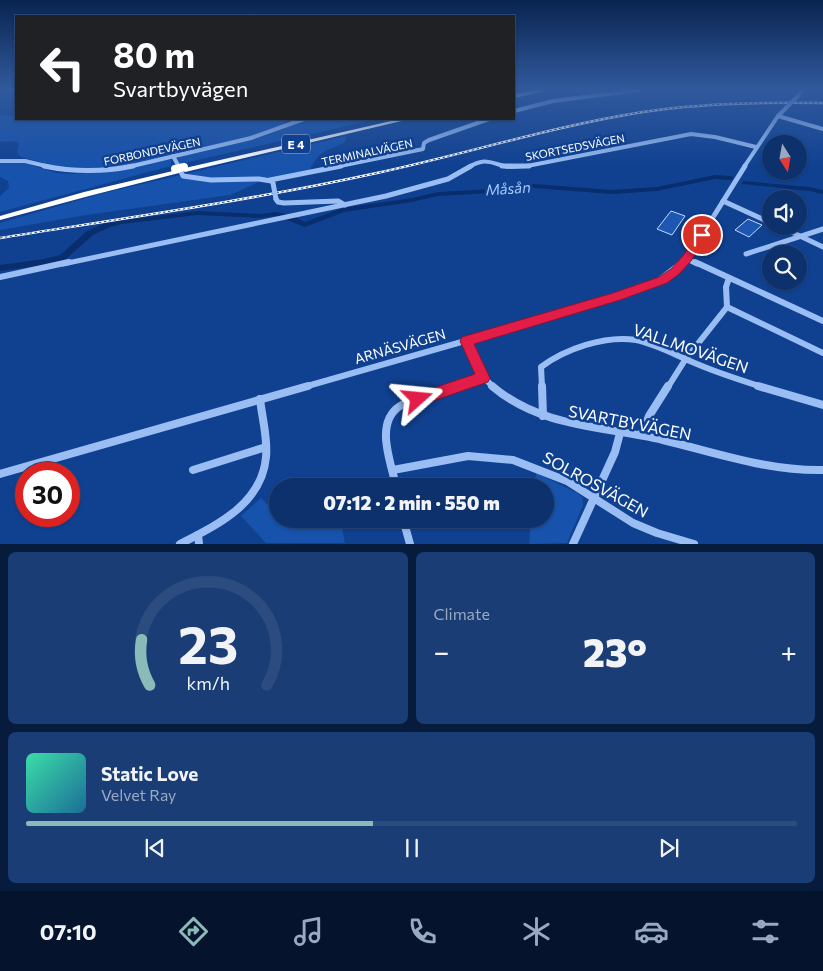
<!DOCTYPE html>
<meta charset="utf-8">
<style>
:root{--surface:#0c316d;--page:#1a3d75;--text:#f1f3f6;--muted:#9aa9c2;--line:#2c4c80;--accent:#8bbbb9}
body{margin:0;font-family:Commissioner,sans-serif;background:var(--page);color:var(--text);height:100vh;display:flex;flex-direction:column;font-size:19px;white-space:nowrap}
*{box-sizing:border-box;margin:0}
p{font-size:16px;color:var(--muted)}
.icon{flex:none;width:28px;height:28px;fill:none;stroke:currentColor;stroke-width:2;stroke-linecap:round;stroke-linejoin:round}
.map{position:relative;height:544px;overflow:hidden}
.panel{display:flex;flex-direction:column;gap:8px;padding:8px;background:#071b3c;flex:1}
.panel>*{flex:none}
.banner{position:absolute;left:15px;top:15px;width:500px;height:105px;border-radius:0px;box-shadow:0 1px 4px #0004,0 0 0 1px var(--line);background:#202124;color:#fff;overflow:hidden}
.needle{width:32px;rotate:169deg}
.controls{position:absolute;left:762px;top:135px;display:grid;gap:10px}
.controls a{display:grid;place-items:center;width:45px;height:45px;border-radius:50%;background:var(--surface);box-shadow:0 1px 4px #0004,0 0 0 1px var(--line);font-size:25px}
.speed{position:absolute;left:15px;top:462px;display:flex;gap:10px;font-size:25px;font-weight:700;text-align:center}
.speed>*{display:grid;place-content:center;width:65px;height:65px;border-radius:50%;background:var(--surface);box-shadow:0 1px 4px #0004,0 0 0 1px var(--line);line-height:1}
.speed .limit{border:8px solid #d22;background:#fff;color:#111}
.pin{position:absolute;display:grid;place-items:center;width:42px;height:42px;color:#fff;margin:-21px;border:2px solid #fff;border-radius:50%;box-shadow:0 1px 5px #0007}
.me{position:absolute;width:55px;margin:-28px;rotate:72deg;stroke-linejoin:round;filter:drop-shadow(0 0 4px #0008)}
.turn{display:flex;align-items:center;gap:18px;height:105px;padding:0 15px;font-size:22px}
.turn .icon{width:65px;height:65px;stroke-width:2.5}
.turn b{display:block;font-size:35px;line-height:42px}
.big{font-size:38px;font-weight:800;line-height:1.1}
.panel .card{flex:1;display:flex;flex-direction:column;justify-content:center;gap:8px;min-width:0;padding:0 18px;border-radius:8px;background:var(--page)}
.panel .dial{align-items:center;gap:0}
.dial svg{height:130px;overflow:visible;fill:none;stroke:var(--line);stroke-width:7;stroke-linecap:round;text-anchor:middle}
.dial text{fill:var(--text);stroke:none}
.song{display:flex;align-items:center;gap:15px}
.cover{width:60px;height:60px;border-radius:8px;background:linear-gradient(135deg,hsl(160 70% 55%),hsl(200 70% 35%))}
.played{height:5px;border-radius:2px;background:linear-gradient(90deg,var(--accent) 45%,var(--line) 45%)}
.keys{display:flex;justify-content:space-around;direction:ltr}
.heat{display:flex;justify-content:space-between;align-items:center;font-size:28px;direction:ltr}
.panel .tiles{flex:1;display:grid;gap:8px;grid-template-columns:1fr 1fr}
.card:last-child{grid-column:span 2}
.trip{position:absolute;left:269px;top:478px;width:285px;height:50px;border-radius:25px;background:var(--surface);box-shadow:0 1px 4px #0004,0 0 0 1px var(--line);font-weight:800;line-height:50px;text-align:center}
.tab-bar{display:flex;height:80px;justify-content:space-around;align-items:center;background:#05142c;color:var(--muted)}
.tab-bar .icon{width:35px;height:35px}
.tab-bar .selected{color:var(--accent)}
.tab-bar b{font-size:22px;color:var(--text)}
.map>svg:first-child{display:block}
.green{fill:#1752ac}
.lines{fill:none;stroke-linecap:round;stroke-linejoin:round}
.river{fill:#092e6d;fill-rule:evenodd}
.building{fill:#1d57b1;stroke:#c2dafe}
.minor-far3{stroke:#9abef3;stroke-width:4}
.minor-far2{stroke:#9abef3;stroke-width:5}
.minor-far1{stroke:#9abef3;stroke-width:6}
.minor{stroke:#9abef3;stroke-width:8}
.highway{fill:#fff;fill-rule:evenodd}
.rail-casing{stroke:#fff;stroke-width:2.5}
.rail{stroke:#104191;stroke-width:1;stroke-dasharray:2.5;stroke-linecap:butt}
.minor-bridge-far1{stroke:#9abef3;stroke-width:4}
.minor-bridge{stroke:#9abef3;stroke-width:5}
.highway-bridge{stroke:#fff;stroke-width:8}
.route{fill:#e11d48;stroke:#92132f}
.labels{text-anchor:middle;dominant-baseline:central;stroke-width:5;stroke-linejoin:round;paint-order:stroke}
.far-street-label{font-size:11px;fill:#fff;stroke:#104191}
.shield{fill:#104191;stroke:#b7c6de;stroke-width:1}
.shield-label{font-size:12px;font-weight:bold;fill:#fff}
.street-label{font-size:14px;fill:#fff;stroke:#104191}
.water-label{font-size:15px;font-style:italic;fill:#a6c8fa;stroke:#104191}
.near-street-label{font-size:16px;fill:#fff;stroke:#104191}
</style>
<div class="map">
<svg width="823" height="544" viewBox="0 0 823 544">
<rect width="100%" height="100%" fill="#104191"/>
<g class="green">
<polygon points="0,115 16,116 16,119 281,119 288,123 254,136 123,167 95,170 63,168 21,157 17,153 19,143 13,141 0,142"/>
<path d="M309,119H363L366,121C304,137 242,149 180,164L177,159L182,156L267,135Z"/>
<path d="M346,136L345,142C327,152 319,149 310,170L268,178L230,195L86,215L0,230V223L100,194Z"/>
<polygon points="168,159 171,160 171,166 0,212 0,196 9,188 8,181 0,177 0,163 24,163 57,173 72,174 115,171"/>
<polygon points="536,473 577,493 582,497 583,505 567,543 529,544 531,519 545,519 545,486 535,486"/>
<polygon points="261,498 277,513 278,519 284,519 287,522 298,519 340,519 345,543 266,543 241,516"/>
</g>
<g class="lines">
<g class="river">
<polygon points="715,175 731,176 734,178 731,180 715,179 657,191 612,194 534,188 491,193 438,196 412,202 344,212 305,227 287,220 286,218 276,216 260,218 197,215 122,224 110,227 93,235 66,259 44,265 0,271 0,265 44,259 60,255 87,231 105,223 122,220 197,211 260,214 276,212 287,214 288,216 293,216 305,222 342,208 412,198 438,192 491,189 534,184 612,190 657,187"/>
<polygon points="744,181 809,187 823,190 823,194 809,191 742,184 742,182"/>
</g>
</g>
<g class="building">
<polygon points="671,211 685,216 672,235 657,229"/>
<polygon points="748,219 762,225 749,237 735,230"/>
</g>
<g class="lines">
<g class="minor-far3">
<polyline points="797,97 803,90"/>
<polyline points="514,111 553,101 639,90"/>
<polyline points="778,116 823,129"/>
<polyline points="173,156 179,167"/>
<polyline points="0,161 25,161 50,167"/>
<polyline points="128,167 251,138 304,119"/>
<polyline points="335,167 423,149 424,143 429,140 489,119"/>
<path d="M469,167C486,157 490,163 508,167"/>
<polyline points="511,167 527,166 691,134 715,137 756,147"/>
<polyline points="744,167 778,116 786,108"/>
</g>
<g class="minor-far2">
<path d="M44,166C73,172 104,172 133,166"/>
<polyline points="178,166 183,176 211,180 259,179 271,181"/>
<polyline points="502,166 529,166"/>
<polyline points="270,180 341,166"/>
<polyline points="276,199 278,202 284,203 338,201 345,205"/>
<polyline points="723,201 771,223"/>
<polyline points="779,226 823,247"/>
<polyline points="746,254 823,229"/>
<polyline points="687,259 697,264"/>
<polyline points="63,264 386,196 448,179 471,166"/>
<polyline points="682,264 687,259 745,166"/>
</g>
<g class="minor-far1">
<polyline points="695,262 823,321"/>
<polyline points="0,277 69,262"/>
<polyline points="727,307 823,353"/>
<polyline points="467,341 481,374 493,387"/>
<polyline points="304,387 622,296 657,282 683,262"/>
<polyline points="456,387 483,378"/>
<path d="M542,387L541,367C565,349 605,335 636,340C657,344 677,356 697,364C718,373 740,380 762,387"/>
<polyline points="668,387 685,360 727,307 726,287 729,278"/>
</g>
<g class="minor">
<path d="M492,386C541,428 604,426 663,440C717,453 767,471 823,470"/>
<polyline points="542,386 543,416"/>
<polyline points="758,386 823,405"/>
<polyline points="641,435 649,416 668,386"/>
<polyline points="193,470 266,447"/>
<polyline points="393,470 468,456 513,460 567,481 633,523 657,533 694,544"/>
<polyline points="0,474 308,386"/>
<path d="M396,486C391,462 374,423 400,406C411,399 445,390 459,386"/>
<polyline points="403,519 410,544"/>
<polyline points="198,535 199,544"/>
<path d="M180,544C217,525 262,504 266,457C268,438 262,418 260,399"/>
<polyline points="573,544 615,452 620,433"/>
</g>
<g class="highway">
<polygon points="538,90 551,90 514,98 514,94"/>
<polygon points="400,119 410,119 185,172 182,170 185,168"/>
<polygon points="177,170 180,172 179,173 89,196 0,220 0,216 84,192"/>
</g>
<defs>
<path id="rail" d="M0,238C126,218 252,200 377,173C466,154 553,126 643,112C702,103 763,102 823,103"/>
</defs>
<use href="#rail" class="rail-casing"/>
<use href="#rail" class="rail"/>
<polyline class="minor-bridge-far1" points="786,108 797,97"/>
<polyline class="minor-bridge" points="273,183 276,199"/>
<polyline class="highway-bridge" points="175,169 184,167"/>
</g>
<linearGradient id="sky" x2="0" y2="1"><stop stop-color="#092450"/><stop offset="0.54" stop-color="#315a9d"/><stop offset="1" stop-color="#315a9d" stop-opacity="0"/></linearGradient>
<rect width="823" height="166" fill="url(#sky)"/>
<polygon class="route" points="702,231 707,235 691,261 679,274 667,283 620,300 474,344 490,378 488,382 418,406 413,404 411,399 413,395 475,374 460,341 462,337 613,293 659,277 671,269 683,256 698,232"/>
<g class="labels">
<g class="far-street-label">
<text transform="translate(575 147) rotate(-11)">SKORTSEDSVÄGEN</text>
<text transform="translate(152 151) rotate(-12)">FORBONDEVÄGEN</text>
<text transform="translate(367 152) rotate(-12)">TERMINALVÄGEN</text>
</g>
<rect class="shield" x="282" y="134.5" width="28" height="19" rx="4"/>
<g class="shield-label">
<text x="296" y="144">E 4</text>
</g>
<g class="street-label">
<text transform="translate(400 346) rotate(-16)">ARNÄSVÄGEN</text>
</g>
<g class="water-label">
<text transform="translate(508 188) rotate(-4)">Måsån</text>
</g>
<g class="near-street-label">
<text transform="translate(691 348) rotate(19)">VALLMOVÄGEN</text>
<text transform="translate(630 422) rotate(11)">SVARTBYVÄGEN</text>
<text transform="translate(596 484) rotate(29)">SOLROSVÄGEN</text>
</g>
</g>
</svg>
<div class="controls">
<a><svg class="needle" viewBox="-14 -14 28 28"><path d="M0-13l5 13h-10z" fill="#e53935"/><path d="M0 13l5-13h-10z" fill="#9aa9c2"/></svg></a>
<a><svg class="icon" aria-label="sound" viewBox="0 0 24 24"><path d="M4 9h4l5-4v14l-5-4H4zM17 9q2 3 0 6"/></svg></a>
<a><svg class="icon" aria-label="search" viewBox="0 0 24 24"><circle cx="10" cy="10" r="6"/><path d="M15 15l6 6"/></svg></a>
</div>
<div class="speed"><div class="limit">30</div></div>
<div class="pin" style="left:702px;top:235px;background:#d93025"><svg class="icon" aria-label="arrive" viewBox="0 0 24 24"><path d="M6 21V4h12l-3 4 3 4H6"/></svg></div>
<svg class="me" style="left:418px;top:399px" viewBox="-20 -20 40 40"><path d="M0-17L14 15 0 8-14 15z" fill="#e11d48" stroke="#fff" stroke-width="4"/></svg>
<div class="trip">07:12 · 2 min · 550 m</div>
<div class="banner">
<div class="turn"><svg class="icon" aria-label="left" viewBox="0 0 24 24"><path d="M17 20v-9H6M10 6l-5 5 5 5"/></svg><div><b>80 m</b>Svartbyvägen</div></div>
</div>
</div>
<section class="panel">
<div class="tiles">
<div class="card dial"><svg viewBox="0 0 100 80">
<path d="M14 69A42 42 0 1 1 86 69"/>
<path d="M14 69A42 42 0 0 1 9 41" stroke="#8bbbb9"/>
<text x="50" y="56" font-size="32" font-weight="700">23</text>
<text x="50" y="72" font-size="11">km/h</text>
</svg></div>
<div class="card"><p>Climate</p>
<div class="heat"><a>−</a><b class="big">23°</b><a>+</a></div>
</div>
<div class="card">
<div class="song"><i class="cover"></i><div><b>Static Love</b><p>Velvet Ray</p></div></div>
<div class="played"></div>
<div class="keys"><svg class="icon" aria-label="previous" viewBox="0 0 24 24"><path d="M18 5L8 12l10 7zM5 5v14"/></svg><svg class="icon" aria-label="pause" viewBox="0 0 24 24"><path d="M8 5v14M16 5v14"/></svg><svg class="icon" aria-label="next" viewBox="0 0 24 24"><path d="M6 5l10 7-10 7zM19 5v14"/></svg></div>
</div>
</div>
</section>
<nav class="tab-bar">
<b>07:10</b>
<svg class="icon selected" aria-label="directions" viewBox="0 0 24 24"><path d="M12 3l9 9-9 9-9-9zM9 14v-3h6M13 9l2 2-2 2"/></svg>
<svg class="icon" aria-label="music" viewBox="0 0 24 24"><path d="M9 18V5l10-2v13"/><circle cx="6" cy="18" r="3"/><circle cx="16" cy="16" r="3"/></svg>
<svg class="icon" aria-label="phone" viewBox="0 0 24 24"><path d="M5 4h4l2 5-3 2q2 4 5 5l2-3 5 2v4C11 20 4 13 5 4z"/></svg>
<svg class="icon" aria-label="climate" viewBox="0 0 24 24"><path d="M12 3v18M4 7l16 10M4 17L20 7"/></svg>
<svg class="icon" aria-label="car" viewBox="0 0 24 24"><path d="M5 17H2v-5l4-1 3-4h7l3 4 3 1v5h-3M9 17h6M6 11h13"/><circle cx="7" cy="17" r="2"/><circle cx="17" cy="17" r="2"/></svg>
<svg class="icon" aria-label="filters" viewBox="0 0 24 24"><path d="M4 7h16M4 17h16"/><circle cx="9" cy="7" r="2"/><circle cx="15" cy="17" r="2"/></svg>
</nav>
